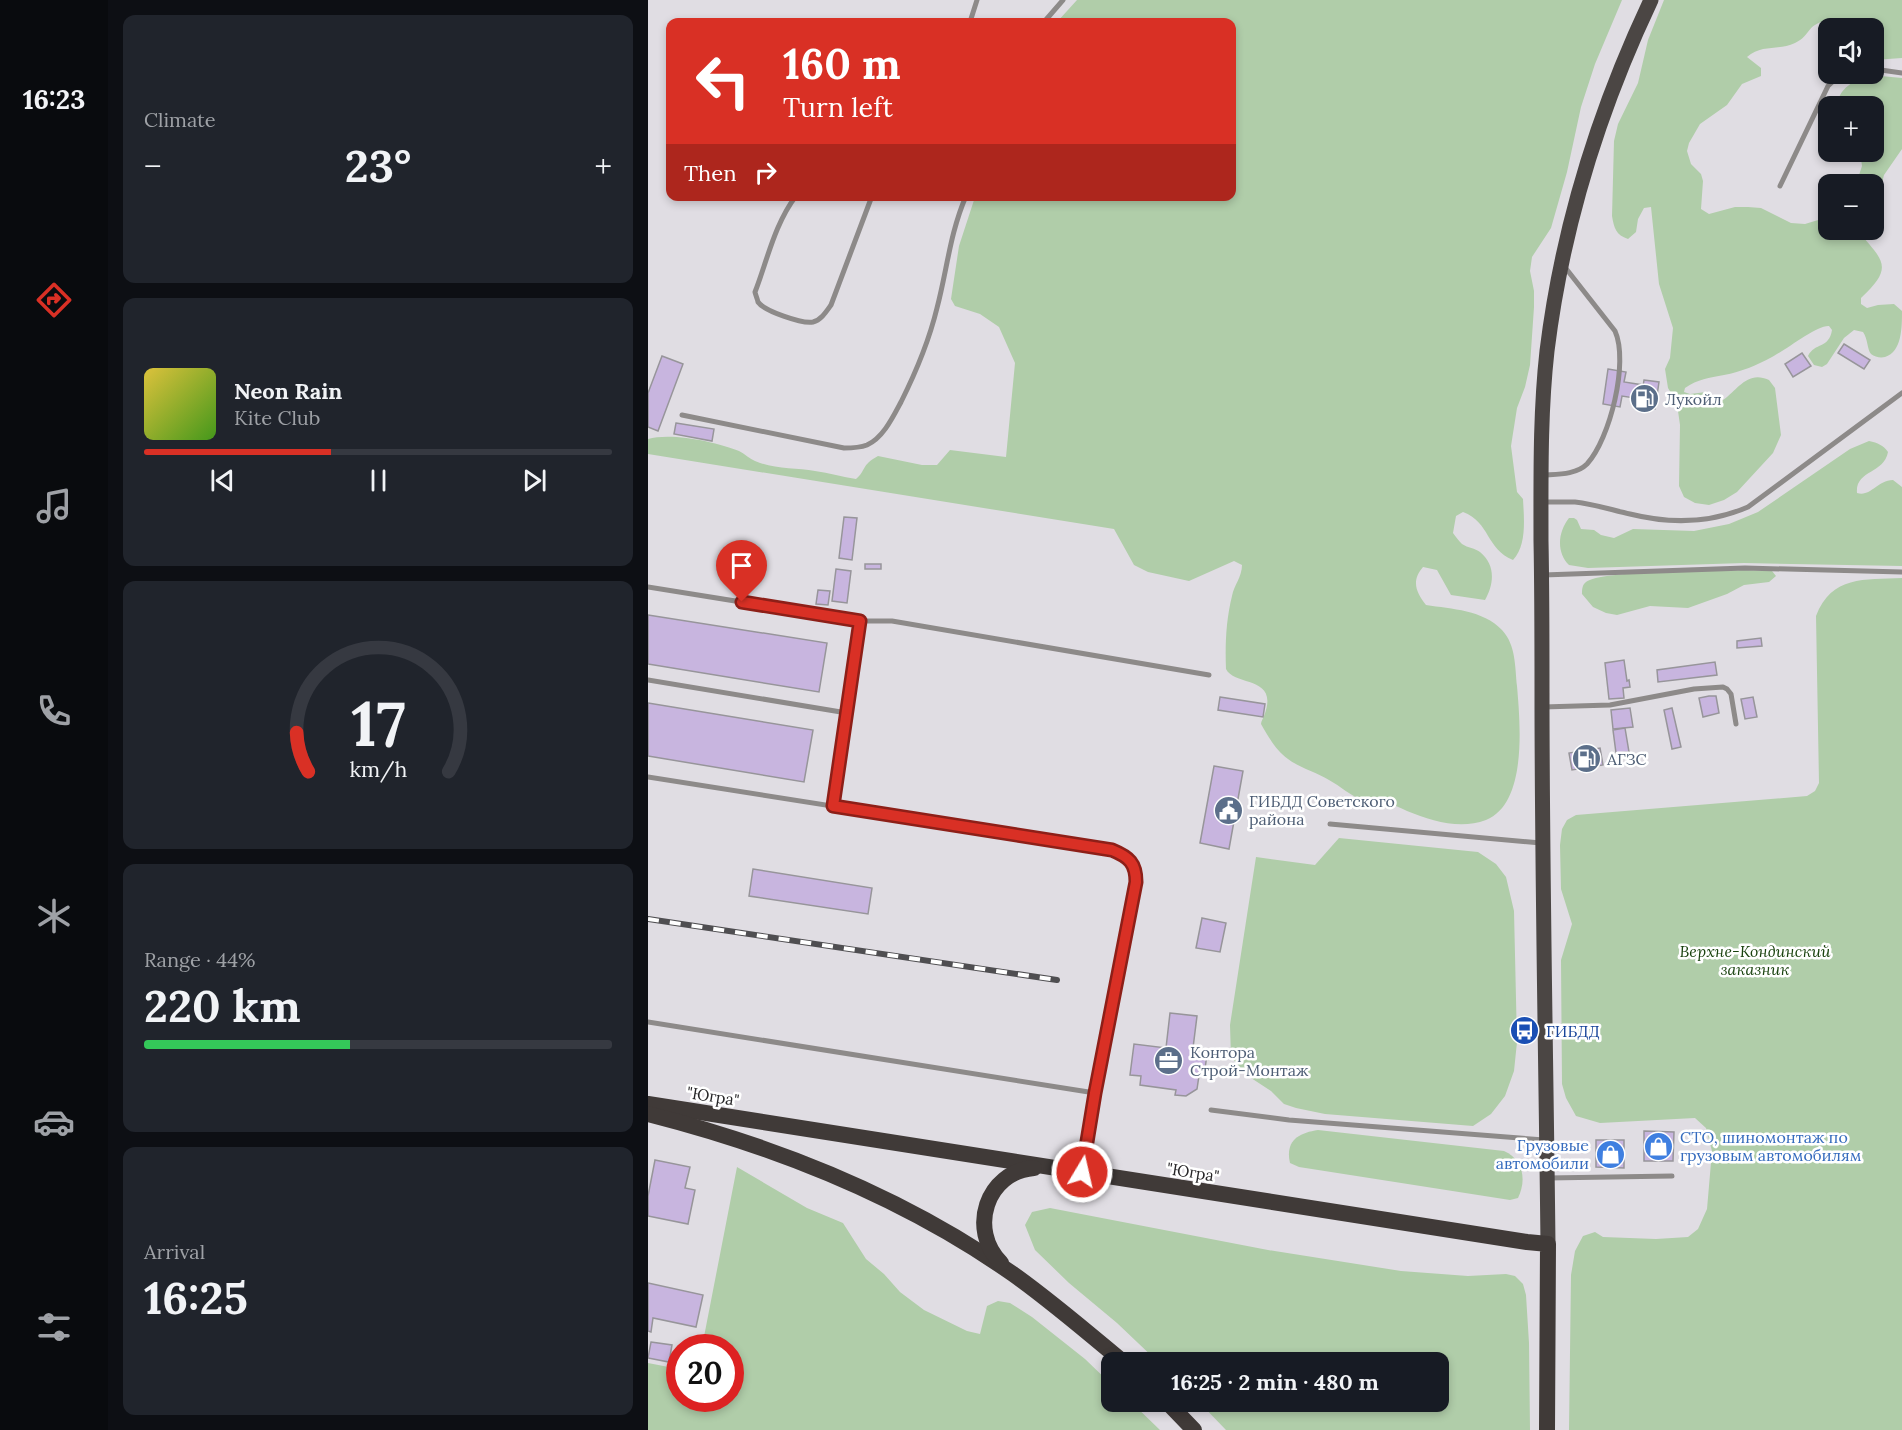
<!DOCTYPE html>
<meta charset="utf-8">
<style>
:root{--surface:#171b24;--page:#20242c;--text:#f1f3f6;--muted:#9ea1a6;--line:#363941;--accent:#d93025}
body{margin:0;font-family:Lora,serif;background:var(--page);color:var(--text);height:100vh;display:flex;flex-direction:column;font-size:22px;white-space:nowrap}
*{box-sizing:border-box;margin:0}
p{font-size:20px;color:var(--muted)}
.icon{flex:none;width:33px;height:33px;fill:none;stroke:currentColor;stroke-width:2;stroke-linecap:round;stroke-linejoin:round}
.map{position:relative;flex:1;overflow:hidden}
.sheet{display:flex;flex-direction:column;gap:15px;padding:15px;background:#0d0f14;width:540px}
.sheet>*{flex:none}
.guide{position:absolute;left:18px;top:18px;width:570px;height:183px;border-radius:12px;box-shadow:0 3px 9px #0003;background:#d93025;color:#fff;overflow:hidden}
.buttons{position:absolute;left:1170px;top:18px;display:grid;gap:12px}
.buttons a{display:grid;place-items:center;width:66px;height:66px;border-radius:12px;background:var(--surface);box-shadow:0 3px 9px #0003;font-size:30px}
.speed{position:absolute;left:18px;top:1334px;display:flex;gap:12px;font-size:30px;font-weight:700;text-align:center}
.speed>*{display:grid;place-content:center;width:78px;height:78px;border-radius:50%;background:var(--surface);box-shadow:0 3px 9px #0003;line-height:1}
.speed .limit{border:9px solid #d22;background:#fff;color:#111}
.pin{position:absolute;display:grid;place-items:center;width:51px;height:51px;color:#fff;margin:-62px -26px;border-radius:50% 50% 50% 0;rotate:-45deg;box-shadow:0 0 6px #0007}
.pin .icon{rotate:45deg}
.me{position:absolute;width:66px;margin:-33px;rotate:9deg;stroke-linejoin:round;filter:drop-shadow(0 0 4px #0008)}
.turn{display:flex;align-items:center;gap:21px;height:126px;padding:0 18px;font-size:27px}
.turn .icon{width:78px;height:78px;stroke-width:2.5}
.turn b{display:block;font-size:42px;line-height:51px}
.then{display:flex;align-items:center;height:57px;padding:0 18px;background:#0003;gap:12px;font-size:22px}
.big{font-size:45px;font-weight:700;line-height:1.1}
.sheet .card{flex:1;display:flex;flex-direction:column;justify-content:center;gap:9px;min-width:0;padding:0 21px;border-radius:12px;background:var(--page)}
.sheet .dial{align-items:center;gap:0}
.dial svg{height:156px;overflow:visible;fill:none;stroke:var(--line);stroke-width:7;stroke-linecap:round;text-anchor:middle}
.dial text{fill:var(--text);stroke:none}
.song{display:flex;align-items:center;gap:18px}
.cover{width:72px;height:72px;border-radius:9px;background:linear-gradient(135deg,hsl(50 70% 55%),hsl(100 70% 35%))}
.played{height:6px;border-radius:3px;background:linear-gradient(90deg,var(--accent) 40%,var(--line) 40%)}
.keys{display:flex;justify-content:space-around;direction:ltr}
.heat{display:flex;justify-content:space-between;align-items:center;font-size:33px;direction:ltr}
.charge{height:9px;border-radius:4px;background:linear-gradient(90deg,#34c759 44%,var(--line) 0)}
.trip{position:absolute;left:453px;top:1352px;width:348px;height:60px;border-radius:12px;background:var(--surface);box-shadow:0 3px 9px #0003;font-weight:700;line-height:60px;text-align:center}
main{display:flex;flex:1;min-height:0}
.tab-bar{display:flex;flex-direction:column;width:108px;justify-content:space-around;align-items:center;background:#090b0e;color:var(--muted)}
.tab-bar .icon{width:42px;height:42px}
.tab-bar .current{color:var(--accent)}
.tab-bar b{font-size:27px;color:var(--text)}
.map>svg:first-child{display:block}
.green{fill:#b0cda9}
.building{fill:#c8b5df;stroke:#97959a;stroke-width:1.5}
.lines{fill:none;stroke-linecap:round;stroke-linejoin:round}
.service{stroke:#8d8a89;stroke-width:5}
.primary{stroke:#4b4644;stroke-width:15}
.trunk{stroke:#403a38;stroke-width:16}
.rail-casing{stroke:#4f4e51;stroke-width:6}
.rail{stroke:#fff;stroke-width:4;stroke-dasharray:11;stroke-linecap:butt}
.route-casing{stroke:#8d1f18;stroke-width:15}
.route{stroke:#d93025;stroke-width:10}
.labels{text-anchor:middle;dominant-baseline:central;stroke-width:5;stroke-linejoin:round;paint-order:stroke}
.service-label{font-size:16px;fill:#4e5e75;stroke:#fff;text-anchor:start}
.park-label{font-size:16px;font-style:italic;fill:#19420e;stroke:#fff}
.transit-label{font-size:16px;fill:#164399;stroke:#fff;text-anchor:start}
.street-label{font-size:16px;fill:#262527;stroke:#fff}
.shop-label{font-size:16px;fill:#366cbe;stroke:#fff;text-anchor:start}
</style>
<main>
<nav class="tab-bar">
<b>16:23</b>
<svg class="icon current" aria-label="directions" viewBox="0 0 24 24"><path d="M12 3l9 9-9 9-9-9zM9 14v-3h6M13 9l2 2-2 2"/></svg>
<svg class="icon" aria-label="music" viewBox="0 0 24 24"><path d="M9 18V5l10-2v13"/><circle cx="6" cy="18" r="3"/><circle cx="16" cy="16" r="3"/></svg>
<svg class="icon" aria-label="phone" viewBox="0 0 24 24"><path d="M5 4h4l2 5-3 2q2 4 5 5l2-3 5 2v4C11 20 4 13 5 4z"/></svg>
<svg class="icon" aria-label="climate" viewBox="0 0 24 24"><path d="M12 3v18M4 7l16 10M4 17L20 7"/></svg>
<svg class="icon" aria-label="car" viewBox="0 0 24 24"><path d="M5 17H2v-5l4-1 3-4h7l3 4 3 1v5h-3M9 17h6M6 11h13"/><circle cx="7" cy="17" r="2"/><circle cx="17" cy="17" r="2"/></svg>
<svg class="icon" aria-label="filters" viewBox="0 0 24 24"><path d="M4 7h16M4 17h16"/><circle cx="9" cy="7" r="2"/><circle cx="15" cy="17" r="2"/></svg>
</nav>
<section class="sheet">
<div class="card"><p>Climate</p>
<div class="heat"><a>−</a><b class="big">23°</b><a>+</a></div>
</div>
<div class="card">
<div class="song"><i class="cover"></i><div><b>Neon Rain</b><p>Kite Club</p></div></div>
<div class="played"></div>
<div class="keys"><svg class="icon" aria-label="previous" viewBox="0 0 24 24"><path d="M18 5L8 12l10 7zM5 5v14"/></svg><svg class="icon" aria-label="pause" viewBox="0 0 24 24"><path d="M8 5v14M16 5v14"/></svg><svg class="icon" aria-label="next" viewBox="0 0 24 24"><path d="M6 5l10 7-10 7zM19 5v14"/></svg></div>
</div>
<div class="card dial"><svg viewBox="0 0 100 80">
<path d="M14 69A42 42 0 1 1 86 69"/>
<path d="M14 69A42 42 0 0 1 8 49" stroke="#d93025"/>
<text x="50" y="56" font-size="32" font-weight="700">17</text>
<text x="50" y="72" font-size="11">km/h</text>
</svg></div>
<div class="card"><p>Range · 44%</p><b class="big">220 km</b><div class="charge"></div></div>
<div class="card"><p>Arrival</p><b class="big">16:25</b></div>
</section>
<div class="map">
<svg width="1254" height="1430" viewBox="0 0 1254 1430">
<rect width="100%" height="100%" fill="#e0dde3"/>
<g class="green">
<path d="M429,0H974L947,64L933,107L919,172L903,228L884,257L882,271L886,291V307L882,365L877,387L869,408L863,446L869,492L875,499C876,519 879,545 865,560C838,549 842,522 815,512L808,516L805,533C807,536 811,541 814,544C820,548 827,548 832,552C848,565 846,584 837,600L803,595L789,570L775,567C763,581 768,592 778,605C804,609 835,610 854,630C868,645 867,667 869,686C872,722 880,803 838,820C812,830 784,821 759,811C752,808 745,804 738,802C731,801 723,803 716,801C703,796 692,786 681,780C668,772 652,768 640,759C628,751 620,736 613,724C613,721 615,719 616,716C632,675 587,687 578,669C577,645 578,620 584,596C586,585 594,577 594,565L586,561L541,581L500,572L486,565L466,529L0,454V439C23,432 69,442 91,451C97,454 102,459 107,461C125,469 148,468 167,471C181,473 195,477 208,479C218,471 213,465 230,456L274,465H289L302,450L358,457L367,363L351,327L332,314L307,306L303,299L311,246L327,197L584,196V22H409Z"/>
<path d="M1016,0H1254V58L1226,60V28H1189L1181,21C1159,22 1163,36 1147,43C1130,51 1114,44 1099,57L1113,68V76L1094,84L1079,105L1052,124L1041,143L1039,151L1043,164L1053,174L1055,181L1053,209L1061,214L1087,207H1100L1113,208L1143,223L1157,224L1180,217V230H1209C1235,261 1247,266 1213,298V304L1219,308L1230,305L1246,304L1254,311C1254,327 1254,352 1237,357C1232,358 1227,357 1223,354C1219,349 1220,339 1215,332L1206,330L1196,338L1179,364L1174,367L1166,365L1160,356C1167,342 1181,349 1184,330L1181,326C1169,325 1138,350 1124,357C1109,365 1093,372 1076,375C1061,378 1050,379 1037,388L1036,392L1042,394L1058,392L1075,400C1090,390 1099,370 1121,380L1127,388L1133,435L1125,453L1089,492L1076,500L1061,505L1047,503L1036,497L1031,486L1032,425L1030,411L1028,401L1020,388L1017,369L1022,358L1025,328L1011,284L1003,207L996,208L990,219L988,232L980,239C968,235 966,228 964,216L966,141L970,124L990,83L1000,40Z"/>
<path d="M1222,75L1254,78V149L1236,175L1231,194L1226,202V184H1208L1214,166L1212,152H1226V106H1189C1190,89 1207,79 1222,75Z"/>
<path d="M1221,441C1230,443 1235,445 1240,452C1236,474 1207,470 1209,493C1223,497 1228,481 1245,480L1254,487V566L1096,563L940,568L921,565C908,552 910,532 921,518H926L929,520L933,529L946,530L953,535L966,538L985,529L1046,531L1081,524L1110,512L1202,449Z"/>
<path d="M1096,570L1124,571L1128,576L1121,582L1096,585L1079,594L1040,608L1002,606L969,615L958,613L945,607L934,594C934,590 934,585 938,582C953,570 1070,571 1096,570Z"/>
<path d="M1254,578V1430H921L923,1275L927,1251L935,1236L947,1232L955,1237L1008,1239L1040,1237L1050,1229L1059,1209L1064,1151L1058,1128L1047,1118L952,1123L928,1116L918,1098L914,1084L913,960L924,924L913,889L912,845L914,829L919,820L928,815L1159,796L1167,791L1171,783L1168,616C1184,575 1216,580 1254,578Z"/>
<polygon points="691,838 830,852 848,864 858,877 866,911 869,1042 866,1071 857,1096 843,1114 825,1126 677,1114 648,1108 636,1104 623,1091 600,1076 583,1057 582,1025 608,857 667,865"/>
<path d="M670,1130L856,1151C875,1159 879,1180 870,1198L862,1200L651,1167L642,1163C637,1141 650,1133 670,1130Z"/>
<polygon points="89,1167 159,1208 195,1223 218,1259 236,1274 252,1292 276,1310 319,1331 332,1334 339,1306 350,1301 362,1303 384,1317 437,1359 463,1384 464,1401 482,1401 512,1430 0,1430 0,1363 31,1369 32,1398 82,1398 82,1347 54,1347"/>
<polygon points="402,1208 620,1250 753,1271 820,1276 858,1274 867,1276 875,1284 878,1295 881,1343 882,1430 578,1430 550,1401 790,1401 790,1362 510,1362 469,1323 421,1283 387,1250 377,1225 384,1212"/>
</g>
<g class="building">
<polygon points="1196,344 1222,360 1216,369 1190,353"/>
<polygon points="1154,353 1163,366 1145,377 1137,364"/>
<polygon points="14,356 35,364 10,431 0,427 0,393"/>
<polygon points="960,369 978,372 976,382 995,385 993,399 974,396 972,407 955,404"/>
<polygon points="996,380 1011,382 1007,409 992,407"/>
<polygon points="28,423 66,429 64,441 26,434"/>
<polygon points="196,517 209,518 204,560 191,558"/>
<rect x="217" y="564" width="16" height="5"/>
<polygon points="188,569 203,571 199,603 184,601"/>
<polygon points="170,590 182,591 180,605 168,604"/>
<polygon points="0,615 179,643 171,692 0,664"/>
<polygon points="1113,638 1114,646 1089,648 1089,641"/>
<polygon points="976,660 979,681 981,680 982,687 975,688 976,698 961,699 957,663"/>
<polygon points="1067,662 1069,675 1010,682 1009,670"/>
<polygon points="1061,696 1068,696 1071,713 1055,717 1051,698"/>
<polygon points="572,697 617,704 615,717 570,710"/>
<polygon points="1105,697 1109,717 1097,719 1093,699"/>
<polygon points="0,703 165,730 156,782 0,756"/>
<polygon points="982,708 985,727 965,729 963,710"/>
<polygon points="1024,708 1033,747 1024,749 1016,710"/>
<polygon points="977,728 981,752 968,753 965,730"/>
<polygon points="952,748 955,765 924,770 921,753"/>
<polygon points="566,766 595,771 581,849 552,843"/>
<polygon points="105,869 224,888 220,914 101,896"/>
<polygon points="554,918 578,923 572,952 548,948"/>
<polygon points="522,1013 549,1016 545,1048 549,1048 549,1052 559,1054 557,1069 552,1069 549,1089 538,1096 527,1095 528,1090 492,1085 493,1076 482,1075 486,1044 518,1048"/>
<polygon points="996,1131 1026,1132 1025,1161 996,1161"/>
<polygon points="948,1140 976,1140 976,1168 948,1167"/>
<polygon points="7,1160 42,1167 37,1188 47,1190 40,1224 0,1216 0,1196"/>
<polygon points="0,1283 55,1295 48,1327 5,1318 3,1332 0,1331"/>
<polygon points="3,1342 24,1345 21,1362 0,1358"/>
</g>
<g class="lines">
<g class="service">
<polyline points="322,22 329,0"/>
<polyline points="396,22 415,0"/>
<polyline points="1226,69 1254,73"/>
<polyline points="1132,186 1180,86 1193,74"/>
<path d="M148,196C127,223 119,261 107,292C107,293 110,301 110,302C116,311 154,324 165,322C173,320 178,312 183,305L224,196"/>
<path d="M34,415L196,448C204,448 211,448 219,445C235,438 245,417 253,402C268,372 281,341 289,308C299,270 302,233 318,196"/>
<path d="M895,475C909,474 928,475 939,464C962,439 981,362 967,331L916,266"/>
<path d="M895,502C906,502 917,502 927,502C946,504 964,510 982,514C1022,524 1063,523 1100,507L1254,393"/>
<polyline points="895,575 1097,568 1254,572"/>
<polyline points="0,587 212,621 244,621 561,675"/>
<polyline points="0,680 199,713"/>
<polyline points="895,707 962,705 1046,689 1075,687 1079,689 1083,694 1088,724"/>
<path d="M0,777L464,850C481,857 488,863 488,882L434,1171"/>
<polyline points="185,806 212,621"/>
<polyline points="682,824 893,843"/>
<polyline points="0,1022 447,1093"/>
<polyline points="563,1110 641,1120 896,1140"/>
<polyline points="900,1178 1024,1176"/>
</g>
<path class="primary" d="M900,1244C898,1060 894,876 894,693C894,642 894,591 893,541C893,477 892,414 899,351C914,229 951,110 1003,0"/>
<g class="trunk">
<polyline points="0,1104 879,1242 900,1244 899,1430"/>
<path d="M0,1114C130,1147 255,1197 365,1274C403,1301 439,1332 475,1362"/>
<path d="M353,1263C320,1230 338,1172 386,1168"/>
<polyline points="518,1401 546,1430"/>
</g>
<defs>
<polyline id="rail" points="0,919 409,980"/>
</defs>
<use href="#rail" class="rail-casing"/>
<use href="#rail" class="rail"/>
</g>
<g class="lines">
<defs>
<path id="route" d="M94,602L212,621L185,806L464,850C481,857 488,863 488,882L447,1093L434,1172"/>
</defs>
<use href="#route" class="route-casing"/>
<use href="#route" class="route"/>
</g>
<defs>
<symbol id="fuel-disc" viewBox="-11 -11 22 22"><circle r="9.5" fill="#5c6f8a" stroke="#fff"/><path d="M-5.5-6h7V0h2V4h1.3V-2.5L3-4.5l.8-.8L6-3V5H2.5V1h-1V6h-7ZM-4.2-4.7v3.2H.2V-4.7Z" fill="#fff"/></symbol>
<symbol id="civic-disc" viewBox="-11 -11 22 22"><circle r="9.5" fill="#5c6f8a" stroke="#fff"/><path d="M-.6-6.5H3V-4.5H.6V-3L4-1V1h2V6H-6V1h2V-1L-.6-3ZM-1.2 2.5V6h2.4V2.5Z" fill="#fff"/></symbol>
<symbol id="bus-disc" viewBox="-11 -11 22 22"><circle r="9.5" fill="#1a4fb4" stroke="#fff"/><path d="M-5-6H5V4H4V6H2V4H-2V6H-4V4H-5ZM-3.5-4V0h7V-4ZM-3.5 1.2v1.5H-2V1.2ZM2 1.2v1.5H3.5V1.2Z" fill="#fff"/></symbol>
<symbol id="office-disc" viewBox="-11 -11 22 22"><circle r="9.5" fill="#5c6f8a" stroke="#fff"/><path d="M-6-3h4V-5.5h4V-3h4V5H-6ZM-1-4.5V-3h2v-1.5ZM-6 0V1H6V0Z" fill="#fff"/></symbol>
<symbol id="shop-disc" viewBox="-11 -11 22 22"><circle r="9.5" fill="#3f7fe0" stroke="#fff"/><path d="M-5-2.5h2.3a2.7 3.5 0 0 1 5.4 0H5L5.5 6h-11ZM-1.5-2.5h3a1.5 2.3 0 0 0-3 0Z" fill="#fff"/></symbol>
</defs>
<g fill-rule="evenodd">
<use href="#fuel-disc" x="980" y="382" width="33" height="33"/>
<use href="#fuel-disc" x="922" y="742" width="33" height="33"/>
<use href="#civic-disc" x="564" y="794" width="33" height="33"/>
<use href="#bus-disc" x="860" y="1014" width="33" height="33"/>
<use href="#office-disc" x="504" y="1044" width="33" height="33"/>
<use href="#shop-disc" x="994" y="1130" width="33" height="33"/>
<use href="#shop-disc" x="946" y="1138" width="33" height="33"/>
</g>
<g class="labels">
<g class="service-label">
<text x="1017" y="399">Лукойл</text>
<text x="959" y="759">АГЗС</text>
<text x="601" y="801">ГИБДД Советского<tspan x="601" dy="18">района</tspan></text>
<text x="542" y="1052">Контора<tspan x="542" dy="18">Строй-Монтаж</tspan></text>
</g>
<g class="park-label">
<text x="1107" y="951">Верхне-Кондинский<tspan x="1107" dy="18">заказник</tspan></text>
</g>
<g class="transit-label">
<text x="898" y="1031">ГИБДД</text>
</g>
<g class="street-label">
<text transform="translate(65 1096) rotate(9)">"Югра"</text>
<text transform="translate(545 1172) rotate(9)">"Югра"</text>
</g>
<g class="shop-label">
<text x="1032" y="1137">СТО, шиномонтаж по<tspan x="1032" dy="18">грузовым автомобилям</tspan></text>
<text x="941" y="1145" text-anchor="end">Грузовые<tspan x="941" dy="18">автомобили</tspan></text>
</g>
</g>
</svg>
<div class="buttons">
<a><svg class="icon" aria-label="sound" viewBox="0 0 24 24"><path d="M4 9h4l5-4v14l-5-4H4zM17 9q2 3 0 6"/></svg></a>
<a>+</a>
<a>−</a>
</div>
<div class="speed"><div class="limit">20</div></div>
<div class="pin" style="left:94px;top:602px;background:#d93025"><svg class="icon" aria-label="arrive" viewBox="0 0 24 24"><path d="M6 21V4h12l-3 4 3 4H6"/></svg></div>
<svg class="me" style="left:434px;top:1172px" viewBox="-20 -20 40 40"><circle r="17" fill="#d93025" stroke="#fff" stroke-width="3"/><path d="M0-11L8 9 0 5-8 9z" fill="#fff"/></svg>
<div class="trip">16:25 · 2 min · 480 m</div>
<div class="guide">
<div class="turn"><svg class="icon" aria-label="left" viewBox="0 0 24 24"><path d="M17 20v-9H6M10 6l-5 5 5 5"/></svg><div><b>160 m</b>Turn left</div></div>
<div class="then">Then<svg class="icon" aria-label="right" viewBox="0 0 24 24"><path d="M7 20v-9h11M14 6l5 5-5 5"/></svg></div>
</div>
</div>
</main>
